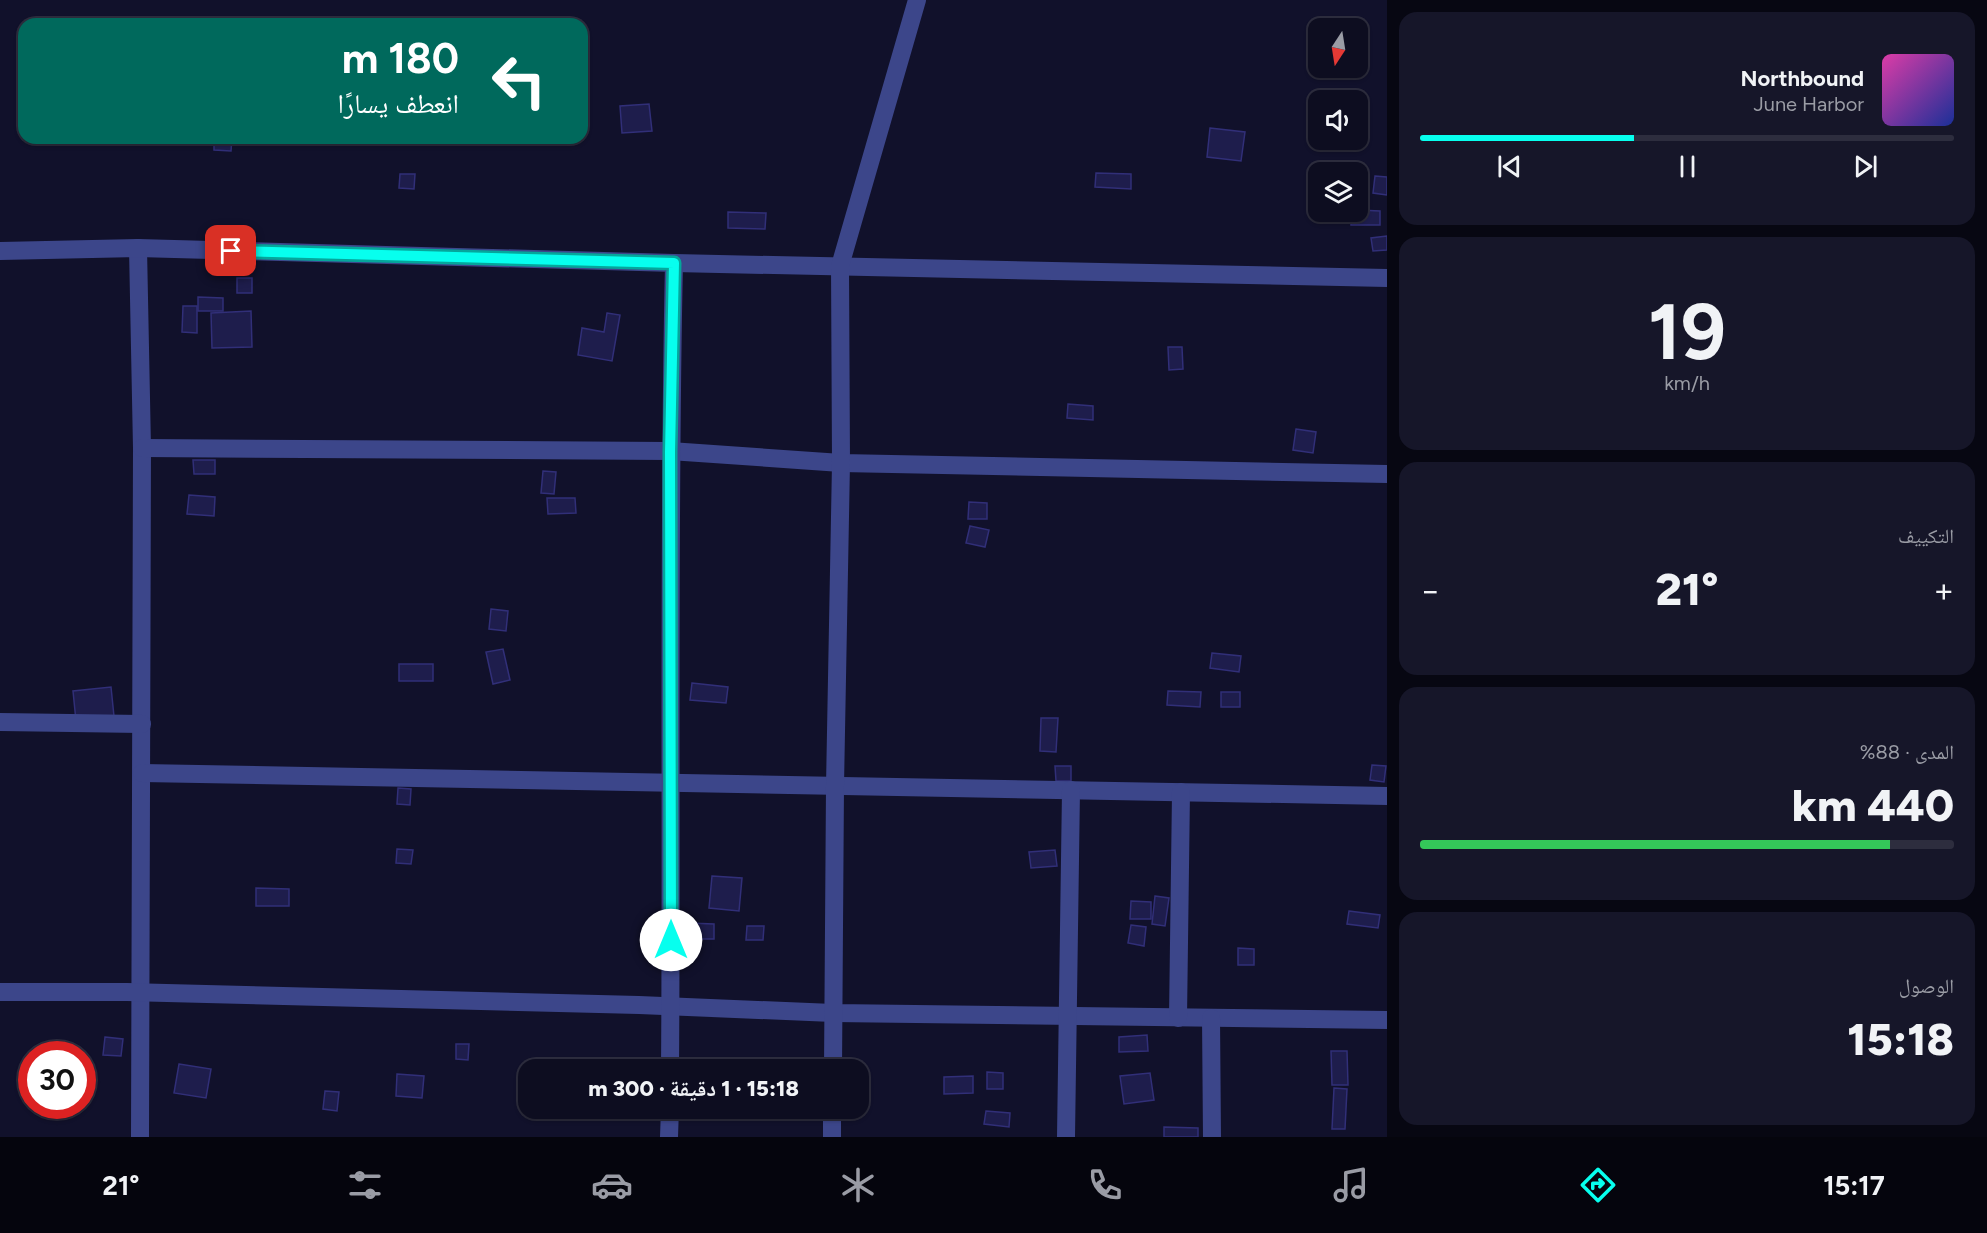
<!DOCTYPE html>
<html lang="ar">
<meta charset="utf-8">
<style>
:root{--surface:#0d0d20;--page:#161629;--text:#f1f3f6;--muted:#9a9ca5;--line:#2d2d3e;--accent:#07ffee}
body{margin:0;font-family:Figtree,"Noto Naskh Arabic",sans-serif;background:var(--page);color:var(--text);direction:rtl;height:100vh;display:flex;flex-direction:column;font-size:22px;white-space:nowrap}
*{box-sizing:border-box;margin:0}
p{font-size:20px;color:var(--muted)}
.icon{flex:none;width:33px;height:33px;fill:none;stroke:currentColor;stroke-width:2;stroke-linecap:round;stroke-linejoin:round}
.map{position:relative;flex:1;overflow:hidden;direction:ltr}
.side{display:flex;flex-direction:column;gap:12px;padding:12px;background:#070712;width:600px}
.side>*{flex:none}
.hud{position:absolute;left:18px;top:18px;width:570px;height:126px;border-radius:18px;box-shadow:0 2px 4px #0004,0 0 0 2px var(--line);direction:rtl;background:#00695c;color:#fff;overflow:hidden}
.needle{width:39px;rotate:192deg}
.controls{position:absolute;left:1308px;top:18px;display:grid;gap:12px}
.controls a{display:grid;place-items:center;width:60px;height:60px;border-radius:12px;background:var(--surface);box-shadow:0 2px 4px #0004,0 0 0 2px var(--line);font-size:30px}
.speed{position:absolute;left:18px;top:1041px;display:flex;gap:12px;font-size:30px;font-weight:700;text-align:center}
.speed>*{display:grid;place-content:center;width:78px;height:78px;border-radius:50%;background:var(--surface);box-shadow:0 2px 4px #0004,0 0 0 2px var(--line);line-height:1}
.speed .limit{border:9px solid #d22;background:#fff;color:#111}
.pin{position:absolute;display:grid;place-items:center;width:51px;height:51px;color:#fff;margin:-26px;border-radius:12px;box-shadow:0 3px 9px #0006}
.me{position:absolute;width:66px;margin:-33px;rotate:0deg;stroke-linejoin:round;filter:drop-shadow(0 0 4px #0008)}
.turn{display:flex;align-items:center;gap:21px;height:126px;padding:0 30px;font-size:27px}
.turn .icon{width:78px;height:78px;stroke-width:2.5}
.turn b{display:block;font-size:42px;line-height:51px}
.big{font-size:45px;font-weight:800;line-height:1.1}
.side .widget{flex:1;display:flex;flex-direction:column;justify-content:center;gap:9px;min-width:0;padding:0 21px;border-radius:18px;background:var(--page)}
.side .dial{align-items:center;gap:0}
.dial b{font-size:78px;line-height:1}
.song{display:flex;align-items:center;gap:18px}
.cover{width:72px;height:72px;border-radius:9px;background:linear-gradient(135deg,hsl(320 70% 55%),hsl(230 70% 35%))}
.played{height:6px;border-radius:3px;background:linear-gradient(90deg,var(--accent) 40%,var(--line) 40%)}
.keys{display:flex;justify-content:space-around;direction:ltr}
.heat{display:flex;justify-content:space-between;align-items:center;font-size:33px;direction:ltr}
.charge{height:9px;border-radius:4px;background:linear-gradient(90deg,#34c759 88%,var(--line) 0)}
.trip{position:absolute;left:518px;top:1059px;width:351px;height:60px;border-radius:18px;background:var(--surface);box-shadow:0 2px 4px #0004,0 0 0 2px var(--line);font-weight:800;line-height:60px;text-align:center;direction:rtl}
.dock{display:flex;height:96px;justify-content:space-around;align-items:center;background:#05050d;color:var(--muted)}
.dock .icon{width:42px;height:42px}
.dock .active{color:var(--accent)}
.dock b{font-size:27px;color:var(--text)}
main{display:flex;flex:1;min-height:0}
.map>svg:first-child{display:block}
.building{fill:#1e1d4c;stroke:#312f78;stroke-width:1.5}
.lines{fill:none;stroke-linecap:round;stroke-linejoin:round}
.minor{stroke:#3c468a;stroke-width:18}
.route-casing{stroke:#05a69b;stroke-width:15}
.route{stroke:#07ffee;stroke-width:10}
</style>
<main>
<section class="side">
<div class="widget">
<div class="song"><i class="cover"></i><div><b>Northbound</b><p>June Harbor</p></div></div>
<div class="played"></div>
<div class="keys"><svg class="icon" aria-label="previous" viewBox="0 0 24 24"><path d="M18 5L8 12l10 7zM5 5v14"/></svg><svg class="icon" aria-label="pause" viewBox="0 0 24 24"><path d="M8 5v14M16 5v14"/></svg><svg class="icon" aria-label="next" viewBox="0 0 24 24"><path d="M6 5l10 7-10 7zM19 5v14"/></svg></div>
</div>
<div class="widget dial"><b>19</b><p>km/h</p></div>
<div class="widget"><p>التكييف</p>
<div class="heat"><a>−</a><b class="big">21°</b><a>+</a></div>
</div>
<div class="widget"><p>المدى · 88%</p><b class="big">440 km</b><div class="charge"></div></div>
<div class="widget"><p>الوصول</p><b class="big">15:18</b></div>
</section>
<div class="map">
<svg width="1387" height="1137" viewBox="0 0 1387 1137">
<rect width="100%" height="100%" fill="#11112b"/>
<g class="building">
<polygon points="649,104 652,131 622,133 620,106"/>
<polygon points="1210,128 1245,132 1241,161 1207,157"/>
<polygon points="214,138 232,138 231,151 214,150"/>
<polygon points="1096,173 1131,174 1131,189 1095,187"/>
<polygon points="400,174 415,174 414,189 399,188"/>
<polygon points="1368,174 1369,188 1358,189 1358,175"/>
<polygon points="1375,176 1387,177 1387,195 1373,193"/>
<polygon points="1358,210 1380,211 1380,225 1351,225 1351,212"/>
<polygon points="728,212 766,213 765,229 728,228"/>
<polygon points="1387,236 1387,250 1373,251 1371,238"/>
<rect x="237" y="278" width="15" height="15"/>
<polygon points="198,297 223,298 223,311 198,311"/>
<polygon points="183,306 197,306 197,333 182,332"/>
<polygon points="251,311 252,347 212,348 211,313"/>
<polygon points="607,313 620,315 612,361 578,355 582,328 604,332"/>
<polygon points="1168,347 1182,347 1183,369 1169,370"/>
<polygon points="1068,404 1093,406 1093,420 1067,418"/>
<polygon points="1296,429 1316,432 1313,453 1293,450"/>
<polygon points="193,460 215,460 215,474 194,474"/>
<polygon points="543,471 556,472 554,494 541,493"/>
<polygon points="189,495 215,497 214,516 187,514"/>
<polygon points="547,498 575,498 576,513 548,514"/>
<polygon points="969,502 987,503 987,519 968,519"/>
<polygon points="970,526 989,530 985,547 966,543"/>
<polygon points="491,609 508,611 506,631 489,629"/>
<polygon points="503,649 510,680 493,684 486,652"/>
<polygon points="1212,653 1241,656 1239,672 1210,668"/>
<rect x="399" y="664" width="34" height="17"/>
<polygon points="692,683 728,687 726,703 690,700"/>
<polygon points="111,687 115,726 77,731 73,691"/>
<polygon points="1168,691 1201,692 1200,707 1167,705"/>
<rect x="1221" y="692" width="19" height="15"/>
<polygon points="1041,718 1058,718 1056,752 1040,751"/>
<polygon points="1372,765 1386,766 1384,782 1370,780"/>
<polygon points="1055,766 1071,766 1071,781 1056,781"/>
<polygon points="398,788 411,789 410,805 397,804"/>
<polygon points="397,849 413,850 411,864 396,863"/>
<polygon points="1055,850 1057,866 1031,868 1029,852"/>
<polygon points="712,876 742,878 739,911 709,908"/>
<polygon points="256,888 289,889 289,906 256,906"/>
<polygon points="1155,896 1169,898 1165,926 1152,924"/>
<polygon points="1131,901 1151,902 1151,919 1130,919"/>
<polygon points="1349,911 1380,915 1378,928 1347,924"/>
<polygon points="688,923 714,924 714,939 688,939"/>
<polygon points="1131,925 1146,927 1144,946 1128,943"/>
<polygon points="747,926 764,926 763,940 746,940"/>
<polygon points="1238,948 1254,949 1254,965 1238,965"/>
<polygon points="1147,1035 1148,1051 1119,1052 1119,1037"/>
<polygon points="105,1037 123,1039 121,1056 103,1055"/>
<polygon points="456,1044 469,1044 468,1060 456,1059"/>
<polygon points="1331,1051 1347,1051 1348,1085 1332,1085"/>
<polygon points="179,1064 211,1069 206,1098 174,1093"/>
<polygon points="987,1072 1003,1073 1003,1089 987,1089"/>
<polygon points="1150,1073 1154,1100 1124,1104 1120,1076"/>
<polygon points="397,1074 424,1076 422,1098 396,1096"/>
<polygon points="973,1076 973,1093 944,1094 944,1077"/>
<polygon points="1334,1088 1347,1089 1345,1129 1332,1129"/>
<polygon points="325,1091 339,1092 337,1111 323,1109"/>
<polygon points="986,1111 1010,1113 1009,1127 984,1124"/>
<polygon points="1164,1127 1198,1128 1198,1137 1164,1137"/>
</g>
<g class="lines">
<g class="minor">
<polyline points="138,248 142,448 140,1137"/>
<polyline points="0,251 138,248 674,263 1387,278"/>
<polyline points="142,448 670,451 841,463 1387,474"/>
<polyline points="0,722 142,724"/>
<polyline points="142,773 1387,796"/>
<polyline points="0,992 127,992 639,1005 833,1013 1387,1020"/>
<polyline points="1178,1018 1181,792"/>
<polyline points="1211,1018 1212,1137"/>
<path d="M670,1070C672,801 668,532 674,263"/>
<polyline points="833,1070 835,786 841,463 840,266 917,0"/>
<polyline points="669,1137 670,1108"/>
<polyline points="832,1137 832,1108"/>
<polyline points="1066,1137 1071,790"/>
</g>
</g>
<g class="lines">
<defs>
<polyline id="route" points="231,251 674,263 670,452 671,940"/>
</defs>
<use href="#route" class="route-casing"/>
<use href="#route" class="route"/>
</g>
</svg>
<div class="controls">
<a><svg class="needle" viewBox="-14 -14 28 28"><path d="M0-13l5 13h-10z" fill="#e53935"/><path d="M0 13l5-13h-10z" fill="#9a9ca5"/></svg></a>
<a><svg class="icon" aria-label="sound" viewBox="0 0 24 24"><path d="M4 9h4l5-4v14l-5-4H4zM17 9q2 3 0 6"/></svg></a>
<a><svg class="icon" aria-label="layers" viewBox="0 0 24 24"><path d="M12 4l9 5-9 5-9-5zM3 14l9 5 9-5"/></svg></a>
</div>
<div class="speed"><div class="limit">30</div></div>
<div class="pin" style="left:231px;top:251px;background:#d93025"><svg class="icon" aria-label="arrive" viewBox="0 0 24 24"><path d="M6 21V4h12l-3 4 3 4H6"/></svg></div>
<svg class="me" style="left:671px;top:940px" viewBox="-20 -20 40 40"><circle r="19" fill="#fff"/><path d="M0-13L10 11 0 6-10 11z" fill="#07ffee"/></svg>
<div class="trip">15:18 · 1 دقيقة · 300 m</div>
<div class="hud">
<div class="turn"><svg class="icon" aria-label="left" viewBox="0 0 24 24"><path d="M17 20v-9H6M10 6l-5 5 5 5"/></svg><div><b>180 m</b>انعطف يسارًا</div></div>
</div>
</div>
</main>
<nav class="dock">
<b>15:17</b>
<svg class="icon active" aria-label="directions" viewBox="0 0 24 24"><path d="M12 3l9 9-9 9-9-9zM9 14v-3h6M13 9l2 2-2 2"/></svg>
<svg class="icon" aria-label="music" viewBox="0 0 24 24"><path d="M9 18V5l10-2v13"/><circle cx="6" cy="18" r="3"/><circle cx="16" cy="16" r="3"/></svg>
<svg class="icon" aria-label="phone" viewBox="0 0 24 24"><path d="M5 4h4l2 5-3 2q2 4 5 5l2-3 5 2v4C11 20 4 13 5 4z"/></svg>
<svg class="icon" aria-label="climate" viewBox="0 0 24 24"><path d="M12 3v18M4 7l16 10M4 17L20 7"/></svg>
<svg class="icon" aria-label="car" viewBox="0 0 24 24"><path d="M5 17H2v-5l4-1 3-4h7l3 4 3 1v5h-3M9 17h6M6 11h13"/><circle cx="7" cy="17" r="2"/><circle cx="17" cy="17" r="2"/></svg>
<svg class="icon" aria-label="filters" viewBox="0 0 24 24"><path d="M4 7h16M4 17h16"/><circle cx="9" cy="7" r="2"/><circle cx="15" cy="17" r="2"/></svg>
<b>21°</b>
</nav>
